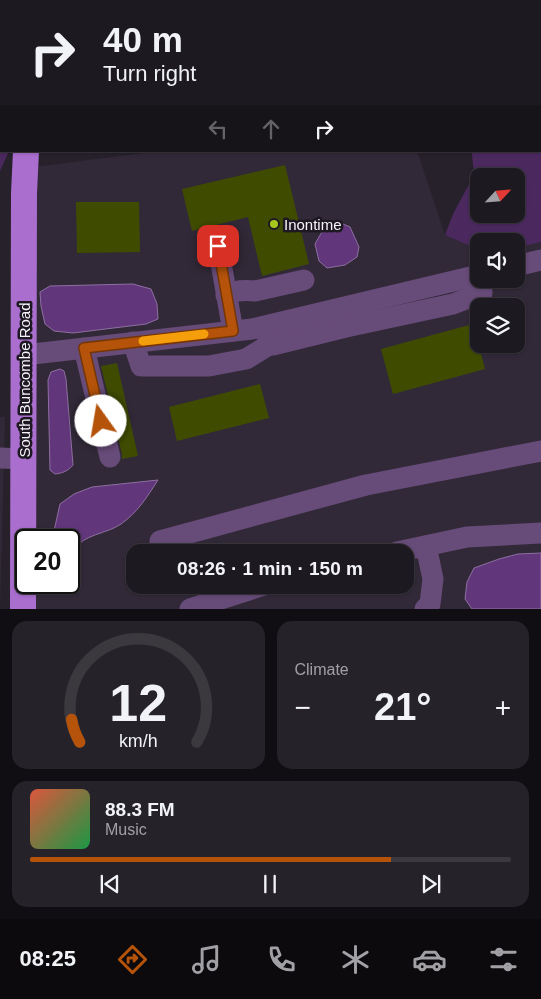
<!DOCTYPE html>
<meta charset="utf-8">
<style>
:root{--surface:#1d1920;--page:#252229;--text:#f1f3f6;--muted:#a0a0a5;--line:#3b383e;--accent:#b45309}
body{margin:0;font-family:Helvetica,sans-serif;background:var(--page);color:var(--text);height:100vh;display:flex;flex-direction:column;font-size:19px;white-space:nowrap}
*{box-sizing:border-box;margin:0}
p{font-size:16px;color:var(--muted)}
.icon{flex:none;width:28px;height:28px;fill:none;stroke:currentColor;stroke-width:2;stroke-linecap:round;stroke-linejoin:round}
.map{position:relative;height:609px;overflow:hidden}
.details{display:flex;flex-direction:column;gap:12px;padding:12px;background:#100e12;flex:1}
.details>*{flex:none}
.hud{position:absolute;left:0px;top:0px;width:541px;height:152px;box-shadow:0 1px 4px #0004,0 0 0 1px var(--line);background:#1d1920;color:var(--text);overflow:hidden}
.needle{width:32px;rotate:64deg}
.buttons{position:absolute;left:470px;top:168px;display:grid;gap:10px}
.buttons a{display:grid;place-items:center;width:55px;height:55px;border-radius:10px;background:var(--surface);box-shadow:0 1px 4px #0004,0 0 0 1px var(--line);font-size:25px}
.speed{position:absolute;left:15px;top:529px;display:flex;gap:10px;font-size:25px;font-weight:700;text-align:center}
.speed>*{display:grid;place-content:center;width:65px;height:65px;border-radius:50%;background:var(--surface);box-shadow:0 1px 4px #0004,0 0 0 1px var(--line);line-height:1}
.speed .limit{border:2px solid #111;border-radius:8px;background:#fff;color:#111}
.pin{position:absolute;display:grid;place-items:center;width:42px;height:42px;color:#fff;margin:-21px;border-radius:10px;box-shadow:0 2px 8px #0006}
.me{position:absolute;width:55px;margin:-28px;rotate:347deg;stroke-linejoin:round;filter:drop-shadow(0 0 4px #0008)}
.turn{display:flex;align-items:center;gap:18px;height:105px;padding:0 20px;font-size:22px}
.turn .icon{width:65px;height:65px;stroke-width:2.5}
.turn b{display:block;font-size:35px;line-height:42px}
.lanes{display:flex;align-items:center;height:48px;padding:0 20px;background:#0003;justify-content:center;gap:25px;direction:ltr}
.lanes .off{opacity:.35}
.big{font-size:38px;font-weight:700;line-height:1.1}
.details .tile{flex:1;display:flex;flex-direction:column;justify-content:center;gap:8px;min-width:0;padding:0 18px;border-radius:15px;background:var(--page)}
.details .dial{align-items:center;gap:0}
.dial svg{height:130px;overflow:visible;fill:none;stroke:var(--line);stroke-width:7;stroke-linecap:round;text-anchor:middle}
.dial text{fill:var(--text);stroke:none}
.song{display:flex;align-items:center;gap:15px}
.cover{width:60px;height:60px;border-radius:8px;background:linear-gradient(135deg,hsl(10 70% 55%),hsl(140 70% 35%))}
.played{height:5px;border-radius:2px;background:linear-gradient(90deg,var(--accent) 75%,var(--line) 75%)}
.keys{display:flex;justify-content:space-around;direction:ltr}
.heat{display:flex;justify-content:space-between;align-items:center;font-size:28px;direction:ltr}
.details .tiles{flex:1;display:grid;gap:12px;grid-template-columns:1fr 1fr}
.tile:last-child{grid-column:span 2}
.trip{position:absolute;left:126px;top:544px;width:288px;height:50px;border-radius:15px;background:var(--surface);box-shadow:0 1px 4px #0004,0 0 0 1px var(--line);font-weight:700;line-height:50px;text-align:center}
.tab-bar{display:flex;height:80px;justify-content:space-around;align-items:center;background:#0c0a0d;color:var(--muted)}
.tab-bar .icon{width:35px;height:35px}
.tab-bar .on{color:var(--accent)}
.tab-bar b{font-size:22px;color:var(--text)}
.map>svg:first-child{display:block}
.built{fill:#322938;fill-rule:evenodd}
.green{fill:#4b295f;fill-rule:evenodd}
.water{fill:#61367b;stroke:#8e6fa1}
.building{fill:#3f4c00}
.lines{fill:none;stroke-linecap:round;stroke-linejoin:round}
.minor{stroke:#674b79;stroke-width:21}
.major{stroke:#aa6ecf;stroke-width:26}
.route-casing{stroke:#753606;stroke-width:12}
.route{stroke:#b45309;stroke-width:9}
.slow{stroke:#f59e0b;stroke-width:9}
.poi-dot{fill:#a8c71c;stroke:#1d1821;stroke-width:2}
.labels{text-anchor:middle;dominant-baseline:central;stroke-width:5;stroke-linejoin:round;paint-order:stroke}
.poi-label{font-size:15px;fill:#f7f3fa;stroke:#1d1821;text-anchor:start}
.street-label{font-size:15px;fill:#f7f3fa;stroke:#1d1821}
</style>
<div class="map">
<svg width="541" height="609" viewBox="0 0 541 609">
<rect width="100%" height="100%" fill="#27212b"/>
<g class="built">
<path d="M160,151H417L445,235L479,250V279H516V248L541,242V609H32L33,583L69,582V540H33L34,167ZM479,306H516V344H479ZM135,552H405V585H135Z"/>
<polygon points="0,417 5,417 0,609"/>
</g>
<g class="green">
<polygon points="0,0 30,0 30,1 1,1 1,151 9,151 0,171"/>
<path d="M540,53H541V242L516,248V241H479V250L445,235L453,214L474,175L472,154L469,151H540ZM479,176H516V214H479Z"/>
</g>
<g class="water">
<path d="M343,224L350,227L359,247L357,257L345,265L327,268L319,261L315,244C324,228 324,226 343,224Z"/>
<polygon points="133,284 151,289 157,304 158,319 146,324 73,333 54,331 45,324 41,306 40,292 50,286"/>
<path d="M60,369L64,371L66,379L73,465C68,471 63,473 55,474L50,470L48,380L51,372Z"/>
<path d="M158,480C147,497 138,512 121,524C107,534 83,534 74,550C72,554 72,561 70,565L69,567V540H52L60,504L74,494L92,487Z"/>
<polygon points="541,553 541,609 472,609 465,599 467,582 474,568 499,559 518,554"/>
</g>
<g class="building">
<polygon points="285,165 309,264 262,276 248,217 192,231 182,189"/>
<polygon points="76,202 139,202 140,252 77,253"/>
<polygon points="473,324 485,369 393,394 381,349"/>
<polygon points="117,363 138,456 122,459 122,454 101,366"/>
<polygon points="260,384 269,418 177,441 169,407"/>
</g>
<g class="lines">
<g class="minor">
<polyline points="218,246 233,331"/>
<polyline points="516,266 541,260"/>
<path d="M226,295C235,290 245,290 255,291L304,280"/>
<polyline points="262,327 273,345 346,327 453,304 482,293 481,279"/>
<polyline points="133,342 141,366 209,366 246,359 272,343"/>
<polyline points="84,348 110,457"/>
<polyline points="24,355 252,329 479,275"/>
<polyline points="0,458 24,459"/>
<polyline points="160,541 366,485 541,451"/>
<polyline points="397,552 467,537 541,533"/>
<polyline points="190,609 264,585"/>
<polyline points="425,609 430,604 433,579 426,546"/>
</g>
<g class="major">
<polyline points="46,1 46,0"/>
<polyline points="23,609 24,193 26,151"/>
</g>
</g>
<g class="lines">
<defs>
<polyline id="route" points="101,421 84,348 233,331 218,246"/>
</defs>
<use href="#route" class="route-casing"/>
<use href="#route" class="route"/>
<polyline class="slow" points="143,341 204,334"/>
</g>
<circle class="poi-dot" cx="274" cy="224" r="5"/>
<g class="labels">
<g class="poi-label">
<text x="284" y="224">Inontime</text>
</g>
<g class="street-label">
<text transform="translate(24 380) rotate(-90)">South Buncombe Road</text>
</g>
</g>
</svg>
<div class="buttons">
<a><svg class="needle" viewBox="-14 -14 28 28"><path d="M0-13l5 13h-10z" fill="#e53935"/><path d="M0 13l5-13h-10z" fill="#a0a0a5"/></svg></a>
<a><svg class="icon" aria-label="sound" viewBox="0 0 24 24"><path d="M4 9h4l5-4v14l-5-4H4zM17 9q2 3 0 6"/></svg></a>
<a><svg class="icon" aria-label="layers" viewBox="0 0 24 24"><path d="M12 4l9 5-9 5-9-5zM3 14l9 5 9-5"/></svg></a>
</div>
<div class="speed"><div class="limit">20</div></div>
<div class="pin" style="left:218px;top:246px;background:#d93025"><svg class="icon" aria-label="arrive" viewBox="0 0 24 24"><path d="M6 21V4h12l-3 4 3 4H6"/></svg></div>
<svg class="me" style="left:101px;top:421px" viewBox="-20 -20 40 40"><circle r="19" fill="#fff"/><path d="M0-13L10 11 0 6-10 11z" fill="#b45309"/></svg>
<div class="trip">08:26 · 1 min · 150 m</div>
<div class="hud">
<div class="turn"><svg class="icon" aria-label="right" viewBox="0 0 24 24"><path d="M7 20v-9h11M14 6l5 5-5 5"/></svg><div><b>40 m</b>Turn right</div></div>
<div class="lanes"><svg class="icon off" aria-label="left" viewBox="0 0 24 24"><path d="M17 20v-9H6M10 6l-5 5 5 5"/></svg><svg class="icon off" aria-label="ahead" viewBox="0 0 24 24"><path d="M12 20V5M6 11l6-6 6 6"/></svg><svg class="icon" aria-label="right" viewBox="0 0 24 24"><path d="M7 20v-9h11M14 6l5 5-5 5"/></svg></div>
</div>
</div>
<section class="details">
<div class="tiles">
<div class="tile dial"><svg viewBox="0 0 100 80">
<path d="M14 69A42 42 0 1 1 86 69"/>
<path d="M14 69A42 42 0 0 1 9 55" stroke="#b45309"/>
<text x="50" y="56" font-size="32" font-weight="700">12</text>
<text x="50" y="72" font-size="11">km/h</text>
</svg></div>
<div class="tile"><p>Climate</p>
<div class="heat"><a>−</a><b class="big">21°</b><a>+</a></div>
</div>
<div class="tile">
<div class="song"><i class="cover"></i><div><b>88.3 FM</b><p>Music</p></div></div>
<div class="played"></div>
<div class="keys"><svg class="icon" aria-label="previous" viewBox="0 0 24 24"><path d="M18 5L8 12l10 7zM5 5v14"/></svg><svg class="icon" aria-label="pause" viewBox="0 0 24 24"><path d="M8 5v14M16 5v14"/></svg><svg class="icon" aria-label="next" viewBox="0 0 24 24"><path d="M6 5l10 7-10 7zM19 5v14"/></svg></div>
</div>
</div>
</section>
<nav class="tab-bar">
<b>08:25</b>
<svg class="icon on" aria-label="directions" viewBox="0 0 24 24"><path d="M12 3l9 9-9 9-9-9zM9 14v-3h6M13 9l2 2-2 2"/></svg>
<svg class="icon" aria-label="music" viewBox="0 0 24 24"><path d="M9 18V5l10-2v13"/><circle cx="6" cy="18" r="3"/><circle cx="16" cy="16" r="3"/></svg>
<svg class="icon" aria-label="phone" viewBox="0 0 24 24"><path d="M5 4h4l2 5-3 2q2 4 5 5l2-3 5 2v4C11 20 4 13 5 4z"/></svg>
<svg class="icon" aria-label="climate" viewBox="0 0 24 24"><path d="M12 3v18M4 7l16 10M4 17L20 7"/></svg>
<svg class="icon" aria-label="car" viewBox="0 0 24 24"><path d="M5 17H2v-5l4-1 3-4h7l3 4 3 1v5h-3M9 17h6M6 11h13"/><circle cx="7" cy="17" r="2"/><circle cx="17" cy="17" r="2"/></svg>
<svg class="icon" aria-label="filters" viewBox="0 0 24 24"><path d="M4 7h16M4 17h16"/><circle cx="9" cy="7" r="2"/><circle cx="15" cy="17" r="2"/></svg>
</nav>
